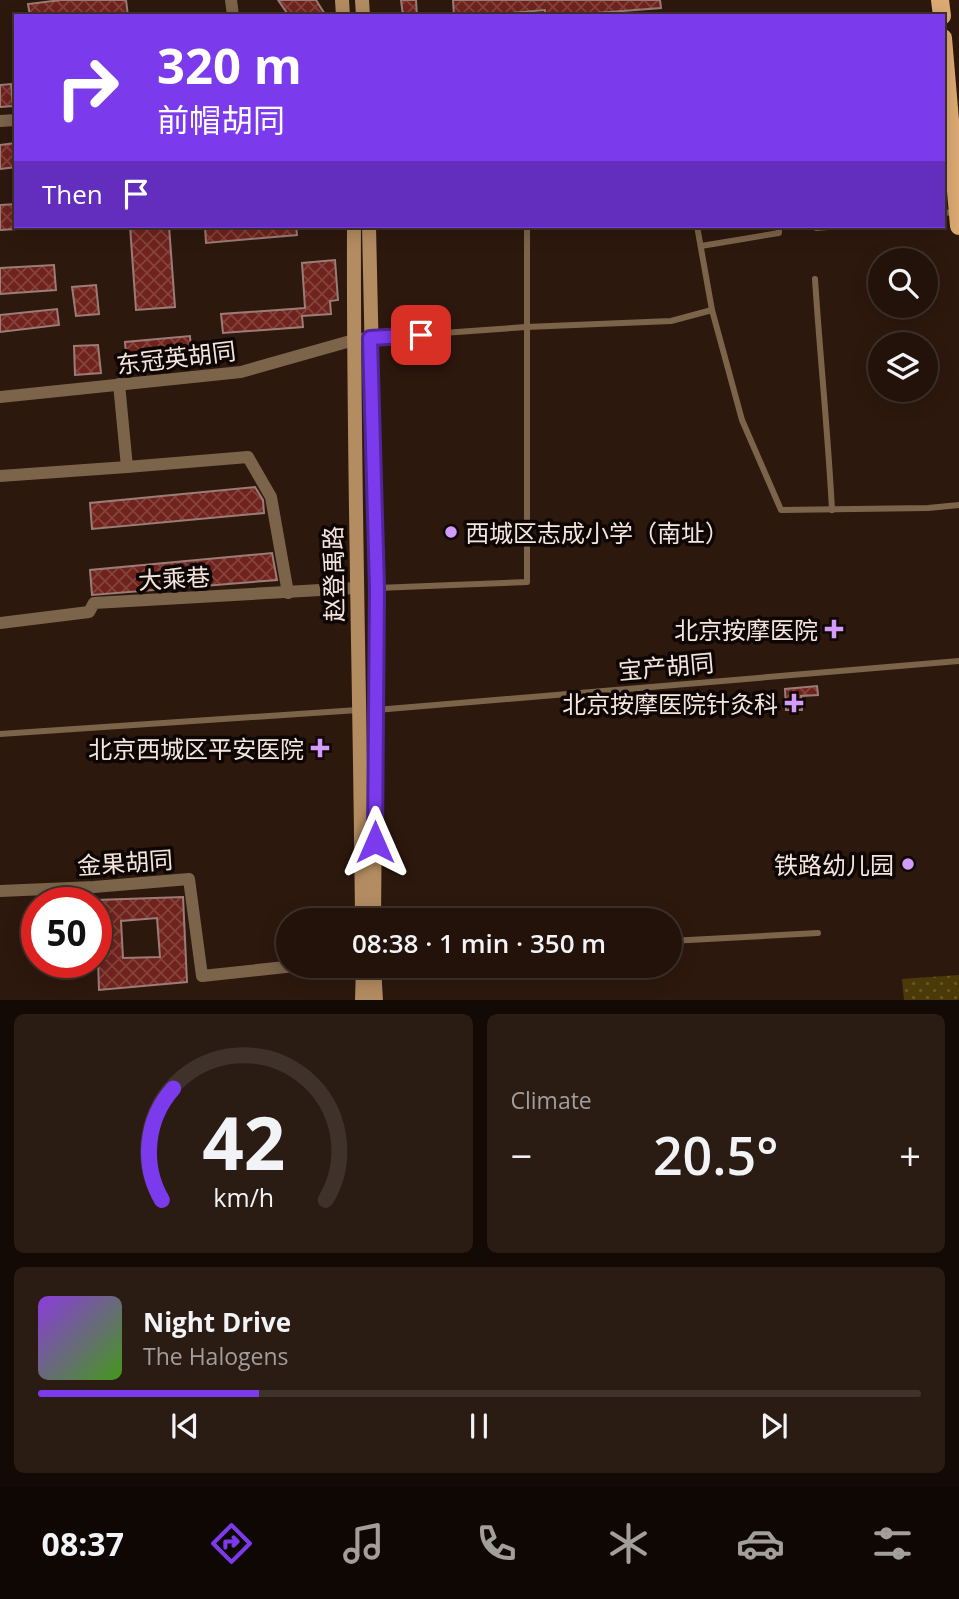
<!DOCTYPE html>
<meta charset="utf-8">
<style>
:root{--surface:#22120a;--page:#2a1b13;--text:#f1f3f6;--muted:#a29e9c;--line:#3f322b;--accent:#7c3aed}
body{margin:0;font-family:"Open Sans","Noto Sans SC",sans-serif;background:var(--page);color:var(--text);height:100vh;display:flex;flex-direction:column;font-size:26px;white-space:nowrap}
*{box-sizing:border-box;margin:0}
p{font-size:23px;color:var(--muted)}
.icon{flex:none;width:38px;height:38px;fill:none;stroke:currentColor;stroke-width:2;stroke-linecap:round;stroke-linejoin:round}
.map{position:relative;height:1000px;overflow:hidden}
.panel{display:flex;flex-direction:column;gap:14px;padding:14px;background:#130a06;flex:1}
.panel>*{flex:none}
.top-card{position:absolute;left:14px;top:14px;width:931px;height:214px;border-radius:0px;box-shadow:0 4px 18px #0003,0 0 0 2px var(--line);background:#7c3aed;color:#fff;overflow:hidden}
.buttons{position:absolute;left:868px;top:248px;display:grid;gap:14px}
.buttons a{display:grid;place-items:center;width:70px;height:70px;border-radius:50%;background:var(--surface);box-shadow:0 4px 18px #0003,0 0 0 2px var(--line);font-size:35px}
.speed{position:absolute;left:21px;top:887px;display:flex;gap:14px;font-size:35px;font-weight:700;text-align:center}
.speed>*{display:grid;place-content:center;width:91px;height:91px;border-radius:50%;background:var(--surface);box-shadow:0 4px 18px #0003,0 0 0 2px var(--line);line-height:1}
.speed .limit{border:10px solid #d22;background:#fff;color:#111}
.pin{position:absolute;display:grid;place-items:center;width:60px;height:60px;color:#fff;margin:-30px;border-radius:14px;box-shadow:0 4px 10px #0006}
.me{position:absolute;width:77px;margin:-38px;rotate:0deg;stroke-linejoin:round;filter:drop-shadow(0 0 5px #0008)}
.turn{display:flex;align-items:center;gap:24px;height:147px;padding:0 28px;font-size:32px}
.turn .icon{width:91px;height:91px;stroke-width:2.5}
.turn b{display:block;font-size:49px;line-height:60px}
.then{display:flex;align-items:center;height:66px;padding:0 28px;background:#0003;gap:14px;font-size:26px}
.big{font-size:52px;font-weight:600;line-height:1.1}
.panel .widget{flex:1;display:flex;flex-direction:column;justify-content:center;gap:10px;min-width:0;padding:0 24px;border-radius:10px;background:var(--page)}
.panel .dial{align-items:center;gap:0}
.dial svg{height:182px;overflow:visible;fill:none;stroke:var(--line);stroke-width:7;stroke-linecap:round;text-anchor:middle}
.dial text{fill:var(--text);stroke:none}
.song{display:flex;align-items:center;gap:21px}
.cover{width:84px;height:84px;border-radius:10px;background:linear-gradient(135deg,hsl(270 70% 55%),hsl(100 70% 35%))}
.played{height:7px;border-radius:4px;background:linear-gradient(90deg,var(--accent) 25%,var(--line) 25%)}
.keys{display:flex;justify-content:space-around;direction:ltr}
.heat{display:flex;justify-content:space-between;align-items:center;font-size:38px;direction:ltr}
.panel .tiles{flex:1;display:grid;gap:14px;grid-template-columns:1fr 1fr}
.widget:last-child{grid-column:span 2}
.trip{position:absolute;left:276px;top:908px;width:406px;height:70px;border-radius:35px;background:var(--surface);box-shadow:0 4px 18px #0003,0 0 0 2px var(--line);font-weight:600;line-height:70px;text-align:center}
.menu{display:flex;height:112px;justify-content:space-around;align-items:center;background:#0e0704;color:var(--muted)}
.menu .icon{width:49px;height:49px}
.menu .on{color:var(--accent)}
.menu b{font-size:32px;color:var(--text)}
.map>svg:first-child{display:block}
.green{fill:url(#green-dots)}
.building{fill:url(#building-cross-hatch);stroke:#9b7c77;stroke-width:2;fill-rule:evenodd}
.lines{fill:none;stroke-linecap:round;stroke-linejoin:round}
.lane{stroke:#7c644a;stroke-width:6}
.street{stroke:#7c644a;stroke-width:12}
.secondary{stroke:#b38c61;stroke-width:14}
.primary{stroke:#ddaa73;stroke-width:18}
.route-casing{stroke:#51269a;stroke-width:18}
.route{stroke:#7c3aed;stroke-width:12}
.poi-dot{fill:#d39cfc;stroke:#0e0603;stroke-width:2.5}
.labels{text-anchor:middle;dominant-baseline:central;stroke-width:7;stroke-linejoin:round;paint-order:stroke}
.street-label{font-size:24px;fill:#f4e5dd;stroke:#0e0603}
.poi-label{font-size:24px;fill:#f4e5dd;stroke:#0e0603;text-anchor:end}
</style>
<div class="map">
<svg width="959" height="1001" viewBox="0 0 959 1001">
<defs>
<pattern id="green-dots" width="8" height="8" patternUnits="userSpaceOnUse" patternTransform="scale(1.75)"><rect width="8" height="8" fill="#4b3a08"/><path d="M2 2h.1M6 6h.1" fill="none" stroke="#66562c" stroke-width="1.8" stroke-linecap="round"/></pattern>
<pattern id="building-cross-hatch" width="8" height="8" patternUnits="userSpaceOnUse" patternTransform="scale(1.75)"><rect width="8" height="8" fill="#70231c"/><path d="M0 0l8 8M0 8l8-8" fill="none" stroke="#85433d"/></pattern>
</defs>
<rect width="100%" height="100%" fill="#2d180d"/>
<polygon class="green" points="959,975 959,1000 904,1000 902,979"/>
<g class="building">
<polygon points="61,0 126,0 128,16 30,16 28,4"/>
<polygon points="278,0 316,0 326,16 289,16"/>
<polygon points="401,0 416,0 417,16 403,16"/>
<polygon points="453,0 660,0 661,8 597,13 597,16 545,16 545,10 500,14 500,16 454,16"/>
<polygon points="11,84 13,106 0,107 0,85"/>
<polygon points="16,143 16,167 0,169 0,145"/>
<polygon points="16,204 16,229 0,230 0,205"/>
<polygon points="130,226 169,226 175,307 136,310"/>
<polygon points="205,226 296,226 297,235 206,243"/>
<polygon points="335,260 338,300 330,301 331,314 302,316 303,327 223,333 221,314 305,308 302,263"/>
<polygon points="54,265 56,290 0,294 0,268"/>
<polygon points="96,285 99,314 76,316 72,287"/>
<polygon points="57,309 59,325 0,332 0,315"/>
<polygon points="190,336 192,363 127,368 125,342"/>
<polygon points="98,345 101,373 75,375 74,346"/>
<polygon points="255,487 263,500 264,513 92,529 90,503"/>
<polygon points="272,553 277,580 92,595 90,570"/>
<polygon points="817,686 818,695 801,696 802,710 786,710 785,689"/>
<path d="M183,897L187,982L99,990L96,900ZM157,918L160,957L123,958L121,921Z"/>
</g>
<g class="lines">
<g class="lane">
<polyline points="943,213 956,212"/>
<polyline points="697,226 712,310 742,420 781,510 928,508 959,505"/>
<polyline points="815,226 816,228 841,226"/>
<polyline points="701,246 779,233 779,227 795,226"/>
<path d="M815,279C820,356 828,433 832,510"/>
<polyline points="372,338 526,327 671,321 712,310"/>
<polyline points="377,588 527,582 527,226"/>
<polyline points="376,710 959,661"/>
<polyline points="0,734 358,710"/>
<polyline points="670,941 818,933"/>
</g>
<g class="street">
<polyline points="231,0 233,16"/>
<polyline points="0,121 16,120"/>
<polyline points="119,384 127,467 248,457 271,497 288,593"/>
<polyline points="0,397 241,372 354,340 370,338"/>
<polyline points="0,476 127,467"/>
<polyline points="0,623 89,612 94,603 356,588"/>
<polyline points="0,891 94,887 189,879 202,976 295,966"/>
</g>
<g class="secondary">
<polyline points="342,0 343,16"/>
<polyline points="362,0 363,16"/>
<path d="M354,226C353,457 360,689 362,920"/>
<polyline points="369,226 377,588 374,920"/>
<polyline points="374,966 376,1001"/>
<polyline points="362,1001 363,966"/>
</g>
<g class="primary">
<polyline points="940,0 942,16"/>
<polyline points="943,38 959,226"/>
</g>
</g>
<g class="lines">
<defs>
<polyline id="route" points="375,842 377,588 370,338 421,335"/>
</defs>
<use href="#route" class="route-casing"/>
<use href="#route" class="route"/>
</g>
<g class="poi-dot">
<circle cx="451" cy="532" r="7"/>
<path d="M830.5 618.5h7v7h7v7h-7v7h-7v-7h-7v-7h7z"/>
<path d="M790.5 692.5h7v7h7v7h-7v7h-7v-7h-7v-7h7z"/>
<path d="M316.5 737.5h7v7h7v7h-7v7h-7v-7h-7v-7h7z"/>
<circle cx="908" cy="864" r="7"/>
</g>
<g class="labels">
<g class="street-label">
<text transform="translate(176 357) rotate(-7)">东冠英胡同</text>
<text transform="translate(333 574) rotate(-91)">赵登禹路</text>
<text transform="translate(174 578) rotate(-3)">大乘巷</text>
<text transform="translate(666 666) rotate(-5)">宝产胡同</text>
<text transform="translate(125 862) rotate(-4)">金果胡同</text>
</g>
<g class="poi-label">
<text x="465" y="532" text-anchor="start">西城区志成小学（南址）</text>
<text x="818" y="629">北京按摩医院</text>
<text x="778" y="703">北京按摩医院针灸科</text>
<text x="304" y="748">北京西城区平安医院</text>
<text x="894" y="864">铁路幼儿园</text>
</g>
</g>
</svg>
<div class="buttons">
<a><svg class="icon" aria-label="search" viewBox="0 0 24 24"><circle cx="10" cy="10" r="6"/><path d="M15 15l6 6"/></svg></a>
<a><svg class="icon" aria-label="layers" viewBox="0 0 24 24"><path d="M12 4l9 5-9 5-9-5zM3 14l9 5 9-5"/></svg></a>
</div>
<div class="speed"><div class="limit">50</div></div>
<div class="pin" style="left:421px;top:335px;background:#d93025"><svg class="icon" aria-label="arrive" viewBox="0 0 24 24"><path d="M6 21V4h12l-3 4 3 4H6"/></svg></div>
<svg class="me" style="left:375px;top:842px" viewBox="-20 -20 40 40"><path d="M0-17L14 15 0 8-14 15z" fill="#7c3aed" stroke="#fff" stroke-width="4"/></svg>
<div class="trip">08:38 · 1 min · 350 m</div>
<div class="top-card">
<div class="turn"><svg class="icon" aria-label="right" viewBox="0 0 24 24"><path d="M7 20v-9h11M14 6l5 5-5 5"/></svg><div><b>320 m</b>前帽胡同</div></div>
<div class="then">Then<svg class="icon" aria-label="arrive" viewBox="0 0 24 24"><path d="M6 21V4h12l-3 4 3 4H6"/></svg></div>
</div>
</div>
<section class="panel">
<div class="tiles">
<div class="widget dial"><svg viewBox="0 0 100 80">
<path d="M14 69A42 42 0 1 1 86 69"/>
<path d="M14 69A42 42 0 0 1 19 20" stroke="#7c3aed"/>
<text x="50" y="56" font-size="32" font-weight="700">42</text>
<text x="50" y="72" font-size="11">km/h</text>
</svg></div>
<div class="widget"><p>Climate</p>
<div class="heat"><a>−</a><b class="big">20.5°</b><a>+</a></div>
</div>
<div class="widget">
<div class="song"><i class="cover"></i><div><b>Night Drive</b><p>The Halogens</p></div></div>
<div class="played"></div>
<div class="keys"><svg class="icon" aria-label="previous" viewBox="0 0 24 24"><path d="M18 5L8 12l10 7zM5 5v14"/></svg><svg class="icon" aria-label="pause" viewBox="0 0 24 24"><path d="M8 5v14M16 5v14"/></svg><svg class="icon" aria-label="next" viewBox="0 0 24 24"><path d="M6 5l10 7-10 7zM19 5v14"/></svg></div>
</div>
</div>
</section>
<nav class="menu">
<b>08:37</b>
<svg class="icon on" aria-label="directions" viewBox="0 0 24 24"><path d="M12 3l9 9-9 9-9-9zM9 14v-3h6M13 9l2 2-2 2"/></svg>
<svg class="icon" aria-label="music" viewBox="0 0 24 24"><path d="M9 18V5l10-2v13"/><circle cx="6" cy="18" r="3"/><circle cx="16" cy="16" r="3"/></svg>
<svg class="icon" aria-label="phone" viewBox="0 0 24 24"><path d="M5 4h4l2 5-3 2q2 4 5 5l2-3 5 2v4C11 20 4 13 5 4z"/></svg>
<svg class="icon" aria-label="climate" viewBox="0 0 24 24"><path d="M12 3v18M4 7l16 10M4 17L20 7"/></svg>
<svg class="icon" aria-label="car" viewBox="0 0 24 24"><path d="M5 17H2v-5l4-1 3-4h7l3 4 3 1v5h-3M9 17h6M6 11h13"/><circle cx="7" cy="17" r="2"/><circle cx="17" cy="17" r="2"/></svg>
<svg class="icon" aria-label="filters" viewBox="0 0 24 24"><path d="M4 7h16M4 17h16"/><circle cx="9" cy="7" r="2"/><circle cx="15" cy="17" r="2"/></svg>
</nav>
